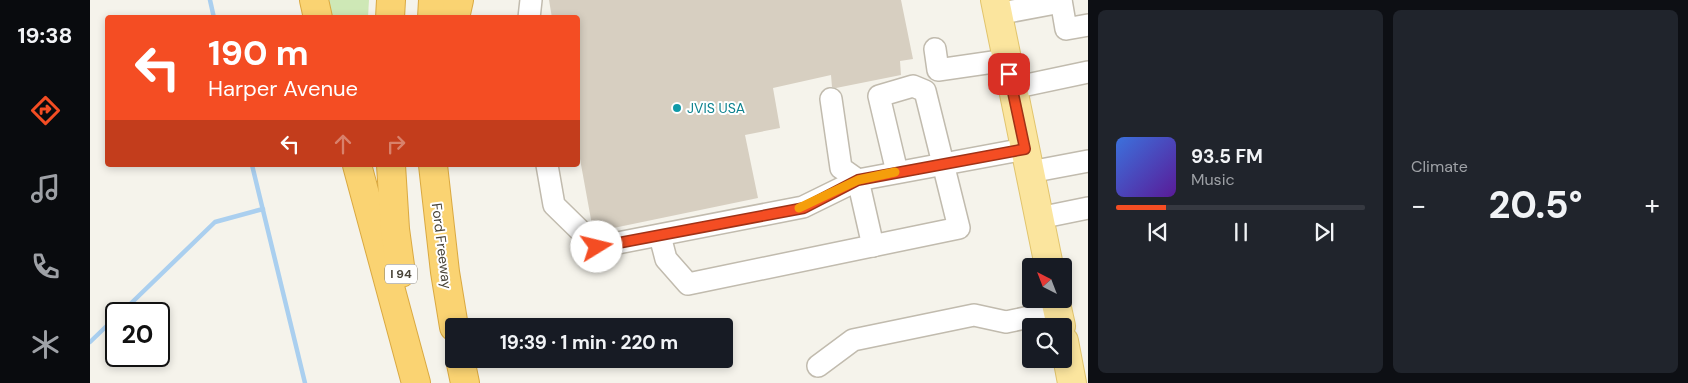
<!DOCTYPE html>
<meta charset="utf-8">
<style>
:root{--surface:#171b24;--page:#20242c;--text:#f1f3f6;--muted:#9ea1a6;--line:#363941;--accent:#f44d23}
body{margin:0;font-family:"DM Sans",sans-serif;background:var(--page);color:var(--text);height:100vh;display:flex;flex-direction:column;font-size:19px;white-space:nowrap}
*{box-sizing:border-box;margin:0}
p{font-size:16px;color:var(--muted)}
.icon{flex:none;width:28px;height:28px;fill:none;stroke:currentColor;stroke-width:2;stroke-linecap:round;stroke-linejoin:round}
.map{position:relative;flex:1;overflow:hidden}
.drawer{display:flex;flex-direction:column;gap:10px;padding:10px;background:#0d0f14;width:600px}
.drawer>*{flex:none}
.top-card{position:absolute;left:15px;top:15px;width:475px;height:152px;border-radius:5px;box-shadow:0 2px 8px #0003;background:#f44d23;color:#fff;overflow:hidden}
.needle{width:32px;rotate:318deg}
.fabs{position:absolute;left:932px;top:258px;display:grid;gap:10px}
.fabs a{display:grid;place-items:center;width:50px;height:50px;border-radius:5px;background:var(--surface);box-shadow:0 2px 8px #0003;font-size:25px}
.speed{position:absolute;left:15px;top:302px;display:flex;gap:10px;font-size:25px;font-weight:700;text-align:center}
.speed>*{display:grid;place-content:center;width:65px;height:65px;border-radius:50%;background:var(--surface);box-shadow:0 2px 8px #0003;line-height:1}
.speed .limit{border:2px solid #111;border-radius:8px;background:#fff;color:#111}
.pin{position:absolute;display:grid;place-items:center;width:42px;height:42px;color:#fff;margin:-21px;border-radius:10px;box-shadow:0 2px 8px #0006}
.me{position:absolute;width:55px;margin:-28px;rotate:81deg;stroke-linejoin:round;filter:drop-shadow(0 0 4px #0008)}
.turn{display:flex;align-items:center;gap:18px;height:105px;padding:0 20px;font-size:22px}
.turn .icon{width:65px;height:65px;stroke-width:2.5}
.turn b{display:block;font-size:35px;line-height:42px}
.lanes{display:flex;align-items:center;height:48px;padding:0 20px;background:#0003;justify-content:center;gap:25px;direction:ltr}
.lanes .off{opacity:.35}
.big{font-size:38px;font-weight:700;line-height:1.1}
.drawer .card{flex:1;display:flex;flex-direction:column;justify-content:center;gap:8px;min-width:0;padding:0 18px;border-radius:8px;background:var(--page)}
.song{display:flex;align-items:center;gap:15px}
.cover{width:60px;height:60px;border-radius:8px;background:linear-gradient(135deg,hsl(220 70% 55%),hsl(270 70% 35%))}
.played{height:5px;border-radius:2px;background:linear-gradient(90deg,var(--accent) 20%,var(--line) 20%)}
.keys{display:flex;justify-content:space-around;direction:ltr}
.heat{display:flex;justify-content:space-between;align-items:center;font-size:28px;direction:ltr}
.drawer .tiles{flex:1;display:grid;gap:10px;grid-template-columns:repeat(2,1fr)}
.trip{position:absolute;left:355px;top:318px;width:288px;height:50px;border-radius:5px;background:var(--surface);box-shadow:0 2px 8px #0003;font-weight:700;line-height:50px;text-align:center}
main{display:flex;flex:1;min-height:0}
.menu{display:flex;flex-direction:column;width:90px;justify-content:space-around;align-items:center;background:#090b0e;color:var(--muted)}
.menu .icon{width:35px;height:35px}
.menu .selected{color:var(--accent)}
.menu b{font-size:22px;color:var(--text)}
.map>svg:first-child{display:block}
.green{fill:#cee8b6}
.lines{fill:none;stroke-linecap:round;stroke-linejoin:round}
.stream{stroke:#aacfef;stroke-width:4.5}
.building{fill:#d7cfc1}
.minor-casing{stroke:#c1bbae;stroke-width:24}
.major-casing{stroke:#e1c46d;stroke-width:30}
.highway-casing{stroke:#daa941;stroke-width:30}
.minor{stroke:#fff;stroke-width:21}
.major{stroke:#fbe59e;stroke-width:28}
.highway{stroke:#fad372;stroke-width:28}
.route-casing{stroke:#9f3217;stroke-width:12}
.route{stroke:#f44d23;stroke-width:9}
.slow{stroke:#f59e0b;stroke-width:9}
.culture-dot{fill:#0f9aa8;stroke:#fff;stroke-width:2}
.labels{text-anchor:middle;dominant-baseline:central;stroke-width:4;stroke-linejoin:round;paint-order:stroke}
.shield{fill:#fff;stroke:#807c74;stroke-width:1}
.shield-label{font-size:12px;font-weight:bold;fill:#494439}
.culture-label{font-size:14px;fill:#0d838f;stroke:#fff;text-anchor:start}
.street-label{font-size:14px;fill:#494439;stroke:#fff}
</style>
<main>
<nav class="menu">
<b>19:38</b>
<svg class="icon selected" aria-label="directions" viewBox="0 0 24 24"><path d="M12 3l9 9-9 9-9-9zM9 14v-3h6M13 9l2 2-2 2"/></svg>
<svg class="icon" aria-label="music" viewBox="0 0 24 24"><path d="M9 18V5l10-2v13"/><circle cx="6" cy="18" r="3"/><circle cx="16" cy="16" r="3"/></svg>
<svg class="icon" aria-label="phone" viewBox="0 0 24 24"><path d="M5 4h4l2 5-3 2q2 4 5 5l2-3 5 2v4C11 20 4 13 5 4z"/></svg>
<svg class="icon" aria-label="climate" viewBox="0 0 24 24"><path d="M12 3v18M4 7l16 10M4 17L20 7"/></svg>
</nav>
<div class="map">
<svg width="998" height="383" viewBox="0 0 998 383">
<rect width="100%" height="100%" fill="#f5f3eb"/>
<polygon class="green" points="232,0 279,0 278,17 236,17"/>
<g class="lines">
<g class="stream">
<polyline points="120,0 124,18"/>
<polyline points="162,165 215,383"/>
<polyline points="30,314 125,222 173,209"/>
<polyline points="0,342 26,317"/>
</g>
</g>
<polygon class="building" points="459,0 811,0 823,59 810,61 811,75 746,88 742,87 741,75 683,88 690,128 655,135 668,198 509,231 502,225 488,148 488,18 462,18"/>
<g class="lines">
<defs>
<g id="minor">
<polyline points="971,0 976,29 998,25"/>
<polyline points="907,14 971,2"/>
<polyline points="439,18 441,0"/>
<polyline points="845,49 848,70 917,60"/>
<polyline points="922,88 998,72"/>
<polyline points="741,99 751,168 768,180 783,246"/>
<polyline points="457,165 464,205 507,247 713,207 768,180 935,149"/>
<polyline points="940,172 998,161"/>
<polyline points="949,218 998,208"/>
<polyline points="570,236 576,259 598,284 869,228 835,91 823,86 789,96 807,172"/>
<polyline points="728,366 763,340 884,315 916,322 968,311"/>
</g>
<g id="major">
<polyline points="905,0 959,266"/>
<polyline points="965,299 971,326"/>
<polyline points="974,341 982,383"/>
</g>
<g id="highway">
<polyline points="224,0 228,18"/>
<polyline points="300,18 301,0"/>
<polyline points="342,18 343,0"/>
<polyline points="365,18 369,0"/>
<polyline points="267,165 326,383"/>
<polyline points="301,165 305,229 311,273"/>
<polyline points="343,165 355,272 364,327"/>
<polyline points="370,359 375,383"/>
</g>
</defs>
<use href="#minor" class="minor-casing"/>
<use href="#major" class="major-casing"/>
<use href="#highway" class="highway-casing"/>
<use href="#minor" class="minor"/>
<use href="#major" class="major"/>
<use href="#highway" class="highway"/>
</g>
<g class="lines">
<defs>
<polyline id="route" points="507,247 714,208 768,180 935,149 919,74"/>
</defs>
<use href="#route" class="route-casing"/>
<use href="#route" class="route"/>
<polyline class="slow" points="709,208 768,180 805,172"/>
</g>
<circle class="culture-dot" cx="587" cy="108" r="5"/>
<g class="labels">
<rect class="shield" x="295" y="264.5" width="32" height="19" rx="4"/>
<g class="shield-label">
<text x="311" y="274">I 94</text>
</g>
<g class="culture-label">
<text x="597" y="108">JVIS USA</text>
</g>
<g class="street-label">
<text transform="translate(352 246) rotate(83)">Ford Freeway</text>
</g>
</g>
</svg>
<div class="fabs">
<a><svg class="needle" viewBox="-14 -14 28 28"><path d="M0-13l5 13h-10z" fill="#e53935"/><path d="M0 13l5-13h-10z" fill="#9ea1a6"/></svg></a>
<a><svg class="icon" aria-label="search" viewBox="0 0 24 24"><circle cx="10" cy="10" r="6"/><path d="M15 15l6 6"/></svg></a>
</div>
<div class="speed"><div class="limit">20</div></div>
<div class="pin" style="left:919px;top:74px;background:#d93025"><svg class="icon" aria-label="arrive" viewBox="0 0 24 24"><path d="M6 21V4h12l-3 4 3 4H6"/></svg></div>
<svg class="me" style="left:507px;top:247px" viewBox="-20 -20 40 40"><circle r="19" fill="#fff"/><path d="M0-13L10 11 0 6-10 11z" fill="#f44d23"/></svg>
<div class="trip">19:39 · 1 min · 220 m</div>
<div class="top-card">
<div class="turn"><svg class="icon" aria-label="left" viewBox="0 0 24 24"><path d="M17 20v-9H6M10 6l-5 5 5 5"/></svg><div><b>190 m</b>Harper Avenue</div></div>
<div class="lanes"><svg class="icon" aria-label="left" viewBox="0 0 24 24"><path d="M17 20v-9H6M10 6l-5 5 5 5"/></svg><svg class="icon off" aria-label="ahead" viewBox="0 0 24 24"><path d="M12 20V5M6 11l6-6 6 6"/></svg><svg class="icon off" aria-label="right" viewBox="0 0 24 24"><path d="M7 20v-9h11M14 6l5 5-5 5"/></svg></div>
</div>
</div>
<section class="drawer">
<div class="tiles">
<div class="card">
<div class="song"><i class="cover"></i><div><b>93.5 FM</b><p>Music</p></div></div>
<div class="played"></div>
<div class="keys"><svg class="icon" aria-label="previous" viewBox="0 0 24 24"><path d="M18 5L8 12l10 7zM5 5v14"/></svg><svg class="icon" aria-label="pause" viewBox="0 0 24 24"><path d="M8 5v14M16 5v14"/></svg><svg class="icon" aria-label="next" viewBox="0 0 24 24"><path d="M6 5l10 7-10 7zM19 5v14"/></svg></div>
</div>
<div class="card"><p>Climate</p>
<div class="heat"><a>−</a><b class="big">20.5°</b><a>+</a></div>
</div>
</div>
</section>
</main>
